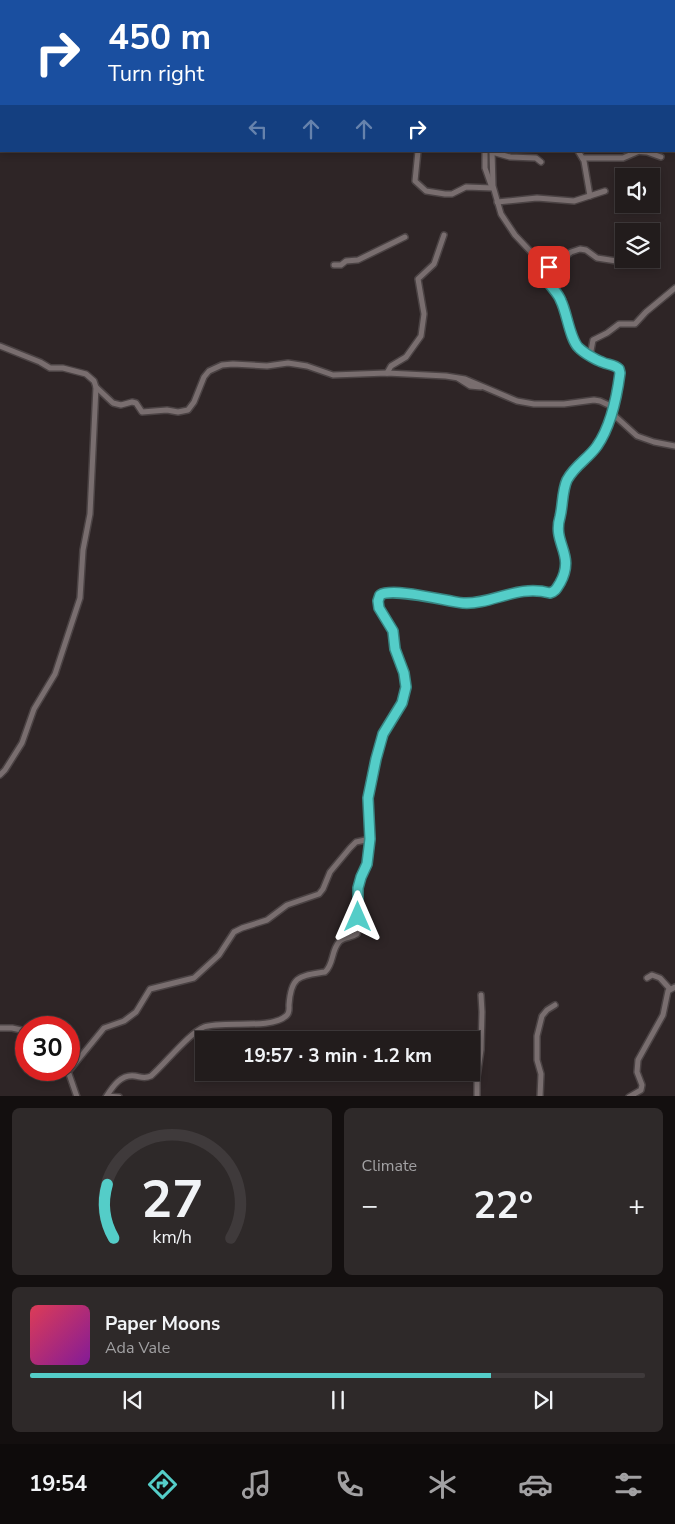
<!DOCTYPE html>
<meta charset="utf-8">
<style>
:root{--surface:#221c1c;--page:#2e2929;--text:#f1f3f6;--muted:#a2a1a3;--line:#3f3a3b;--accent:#54cdc8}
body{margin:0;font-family:"Nunito Sans",sans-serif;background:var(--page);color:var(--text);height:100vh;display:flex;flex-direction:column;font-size:19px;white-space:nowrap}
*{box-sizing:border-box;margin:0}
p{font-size:16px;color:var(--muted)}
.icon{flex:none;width:28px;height:28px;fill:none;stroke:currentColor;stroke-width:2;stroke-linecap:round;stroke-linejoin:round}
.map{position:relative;height:1096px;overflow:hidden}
.panel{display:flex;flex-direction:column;gap:12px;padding:12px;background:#130f0f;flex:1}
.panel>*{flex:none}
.guide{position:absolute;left:0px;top:0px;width:675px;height:152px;box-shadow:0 2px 8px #0003,0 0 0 1px var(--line);background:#1a4fa0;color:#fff;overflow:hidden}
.tools{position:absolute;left:615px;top:168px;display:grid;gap:10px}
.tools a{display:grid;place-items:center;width:45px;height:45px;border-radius:0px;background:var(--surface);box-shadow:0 2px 8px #0003,0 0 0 1px var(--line);font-size:25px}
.speed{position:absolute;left:15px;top:1016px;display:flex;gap:10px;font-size:25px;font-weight:700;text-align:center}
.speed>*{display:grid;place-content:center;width:65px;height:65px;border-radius:50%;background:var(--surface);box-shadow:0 2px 8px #0003,0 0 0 1px var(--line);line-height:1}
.speed .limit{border:8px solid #d22;background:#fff;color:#111}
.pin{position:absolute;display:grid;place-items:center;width:42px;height:42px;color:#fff;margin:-21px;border-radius:10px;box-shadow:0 2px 8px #0006}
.me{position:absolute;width:55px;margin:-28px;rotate:0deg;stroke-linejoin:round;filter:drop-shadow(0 0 4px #0008)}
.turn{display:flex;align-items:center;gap:18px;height:105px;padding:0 25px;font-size:22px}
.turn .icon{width:65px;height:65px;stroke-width:2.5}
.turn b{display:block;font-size:35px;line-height:42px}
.lanes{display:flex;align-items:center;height:48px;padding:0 25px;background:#0003;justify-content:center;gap:25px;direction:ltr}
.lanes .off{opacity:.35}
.big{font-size:38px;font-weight:700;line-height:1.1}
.panel .widget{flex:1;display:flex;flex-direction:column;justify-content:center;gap:8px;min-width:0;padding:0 18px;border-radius:8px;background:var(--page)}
.panel .dial{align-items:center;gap:0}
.dial svg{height:130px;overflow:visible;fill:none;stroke:var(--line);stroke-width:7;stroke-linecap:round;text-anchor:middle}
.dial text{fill:var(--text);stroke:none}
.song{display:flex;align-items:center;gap:15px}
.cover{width:60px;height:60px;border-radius:8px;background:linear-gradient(135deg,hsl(350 70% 55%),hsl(290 70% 35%))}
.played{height:5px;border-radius:2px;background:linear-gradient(90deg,var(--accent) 75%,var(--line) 75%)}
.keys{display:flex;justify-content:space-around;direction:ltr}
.heat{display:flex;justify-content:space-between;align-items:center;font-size:28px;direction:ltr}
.panel .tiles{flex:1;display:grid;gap:12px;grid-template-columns:1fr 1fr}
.widget:last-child{grid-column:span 2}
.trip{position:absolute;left:195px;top:1031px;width:285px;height:50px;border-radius:0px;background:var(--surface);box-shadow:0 2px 8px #0003,0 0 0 1px var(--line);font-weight:700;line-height:50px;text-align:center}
.tabs{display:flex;height:80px;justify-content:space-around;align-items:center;background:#0e0b0b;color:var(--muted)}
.tabs .icon{width:35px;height:35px}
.tabs .current{color:var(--accent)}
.tabs b{font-size:22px;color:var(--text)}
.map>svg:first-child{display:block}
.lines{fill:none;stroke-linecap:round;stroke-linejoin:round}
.minor-casing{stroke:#4b4344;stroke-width:8}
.minor{stroke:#796e6f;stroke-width:5}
.route-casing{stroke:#378582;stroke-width:12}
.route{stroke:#54cdc8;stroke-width:9}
</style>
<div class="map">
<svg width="675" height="1097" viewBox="0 0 675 1097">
<rect width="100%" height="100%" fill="#2e2526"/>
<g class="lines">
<defs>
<g id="minor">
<polyline points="372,0 373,1"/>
<polyline points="541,1 541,0"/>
<polyline points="629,1 630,0"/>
<polyline points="674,85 675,85"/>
<polyline points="418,151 415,181 426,191 445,194 452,194 466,187 493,188"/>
<polyline points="485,151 485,168 491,185"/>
<polyline points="492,151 493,186 501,214 515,235 532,253 550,286 560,298 575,343 580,349 587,353 590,356 600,362 616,366 619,369 618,390 613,412 615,416 637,436 654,442 675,446"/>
<polyline points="578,151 584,161 590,196"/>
<polyline points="635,151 647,152 661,157"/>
<polyline points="492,152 510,157 536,158 541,162"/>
<polyline points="583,158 623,158 637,152"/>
<polyline points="497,202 537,198 574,201 605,191"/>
<polyline points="334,265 341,265 346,261 358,260 405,237"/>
<polyline points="546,278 551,264 562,259 571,252 580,249 586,250 597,258 623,262"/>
<polyline points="0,346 40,362 50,368 63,368 86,374 94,381 96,387 90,514 83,550 80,598 55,674 34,709 22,743 5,770 0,775"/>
<polyline points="590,356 593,340 607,333 619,324 635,324 646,312 675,288"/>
<polyline points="387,373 391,366 406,357 421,336 424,314 418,279 434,264 444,235"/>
<polyline points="459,379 470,386 481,387"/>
<polyline points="96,387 113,403 121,405 132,402 136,403 142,412 167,410 178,412 188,410 194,402 204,377 209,371 222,365 233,364 267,366 288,363 307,366 333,375 387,373 446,376 465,379 517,401 534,404 564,404 594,400 600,401 613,407"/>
<polyline points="647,978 652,975 660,978 670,989"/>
<polyline points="0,1028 12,1028 26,1031"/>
<polyline points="68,1071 77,1097"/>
<polyline points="68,1072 104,1028 124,1021 136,1012 150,989 194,978 219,955 234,932 242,928 267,920 287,905 319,894 323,889 330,872 350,848 356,842 370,839"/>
<polyline points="107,1096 119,1097"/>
<path d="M106,1097C113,1086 121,1074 135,1076C141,1077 145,1079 151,1076C164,1065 190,1032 204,1027C223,1020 270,1030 286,1016C290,1013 289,1009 289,1005C291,975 300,976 325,972C334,964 331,951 339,942C343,937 351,938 357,934L359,926L357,909L358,888L361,877L367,864L370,839L369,798L376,759L383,734L402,703L406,687L404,673L396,652L393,631L379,608L378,598L381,593L390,592L466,603L520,592L538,590L550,593L553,592L557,589L566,572L567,563L558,532V521L568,479L577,465L597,446L613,412"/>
<polyline points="477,1097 477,1077 481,1050 482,1012 481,995"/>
<polyline points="540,1097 541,1074 537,1060 537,1036 542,1016 547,1010 555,1005"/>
<polyline points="629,1097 641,1090 642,1085 637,1072 638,1060 663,1015 668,991 675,987"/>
</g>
</defs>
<use href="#minor" class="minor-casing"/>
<use href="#minor" class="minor"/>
</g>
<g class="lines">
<defs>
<path id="route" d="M358,917V888L361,877L367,864L370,839L368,798L376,759L383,734L402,703L406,687L404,673L395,649L393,631L379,608L378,601L380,595C393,587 445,601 463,603C492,605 517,584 550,593C556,591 557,588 560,583C576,554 552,544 560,517C563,505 562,491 567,480C575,465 589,458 597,446C611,426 617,396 620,373L619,369C614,364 608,365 602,362C596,360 584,353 579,348C570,340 567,313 561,301C558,292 550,287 546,278L549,267"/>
</defs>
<use href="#route" class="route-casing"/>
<use href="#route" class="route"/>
</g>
</svg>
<div class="tools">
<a><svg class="icon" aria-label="sound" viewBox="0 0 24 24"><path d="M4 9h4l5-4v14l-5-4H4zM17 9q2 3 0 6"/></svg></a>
<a><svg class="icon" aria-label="layers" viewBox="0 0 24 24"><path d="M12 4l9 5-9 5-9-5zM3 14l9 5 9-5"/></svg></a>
</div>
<div class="speed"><div class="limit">30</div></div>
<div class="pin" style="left:549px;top:267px;background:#d93025"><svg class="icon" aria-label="arrive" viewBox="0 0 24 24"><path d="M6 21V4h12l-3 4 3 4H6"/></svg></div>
<svg class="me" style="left:358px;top:917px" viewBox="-20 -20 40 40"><path d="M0-17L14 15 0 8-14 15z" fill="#54cdc8" stroke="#fff" stroke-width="4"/></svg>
<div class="trip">19:57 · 3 min · 1.2 km</div>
<div class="guide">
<div class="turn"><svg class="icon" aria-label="right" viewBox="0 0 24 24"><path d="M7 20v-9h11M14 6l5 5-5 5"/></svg><div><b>450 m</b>Turn right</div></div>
<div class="lanes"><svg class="icon off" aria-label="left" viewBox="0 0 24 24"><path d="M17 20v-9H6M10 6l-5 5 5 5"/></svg><svg class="icon off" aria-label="ahead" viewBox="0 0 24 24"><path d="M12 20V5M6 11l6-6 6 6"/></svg><svg class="icon off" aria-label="ahead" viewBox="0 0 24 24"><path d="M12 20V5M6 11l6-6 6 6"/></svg><svg class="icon" aria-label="right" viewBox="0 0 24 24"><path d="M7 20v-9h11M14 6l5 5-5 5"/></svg></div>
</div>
</div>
<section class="panel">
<div class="tiles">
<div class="widget dial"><svg viewBox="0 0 100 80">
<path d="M14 69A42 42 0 1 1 86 69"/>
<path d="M14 69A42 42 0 0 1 10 36" stroke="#54cdc8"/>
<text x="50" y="56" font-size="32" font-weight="700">27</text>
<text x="50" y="72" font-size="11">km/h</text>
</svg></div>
<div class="widget"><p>Climate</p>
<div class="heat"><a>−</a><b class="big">22°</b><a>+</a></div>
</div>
<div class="widget">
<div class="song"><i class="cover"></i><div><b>Paper Moons</b><p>Ada Vale</p></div></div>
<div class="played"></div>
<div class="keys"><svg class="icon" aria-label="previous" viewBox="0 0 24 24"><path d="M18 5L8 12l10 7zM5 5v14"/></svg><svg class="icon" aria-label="pause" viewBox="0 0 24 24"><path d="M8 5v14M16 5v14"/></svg><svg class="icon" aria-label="next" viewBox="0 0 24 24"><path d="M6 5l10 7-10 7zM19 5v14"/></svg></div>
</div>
</div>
</section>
<nav class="tabs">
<b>19:54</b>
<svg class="icon current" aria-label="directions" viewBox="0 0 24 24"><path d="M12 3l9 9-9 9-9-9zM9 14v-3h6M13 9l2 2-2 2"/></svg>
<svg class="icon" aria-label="music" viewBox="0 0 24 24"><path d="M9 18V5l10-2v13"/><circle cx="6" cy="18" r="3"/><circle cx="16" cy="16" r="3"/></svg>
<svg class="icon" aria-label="phone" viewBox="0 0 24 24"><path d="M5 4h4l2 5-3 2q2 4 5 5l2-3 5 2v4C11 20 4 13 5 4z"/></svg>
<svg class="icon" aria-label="climate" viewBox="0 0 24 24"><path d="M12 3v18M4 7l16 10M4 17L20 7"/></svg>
<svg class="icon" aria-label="car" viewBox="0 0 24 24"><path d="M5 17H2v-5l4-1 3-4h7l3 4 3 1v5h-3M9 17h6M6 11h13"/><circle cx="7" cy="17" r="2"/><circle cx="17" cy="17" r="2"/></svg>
<svg class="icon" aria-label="filters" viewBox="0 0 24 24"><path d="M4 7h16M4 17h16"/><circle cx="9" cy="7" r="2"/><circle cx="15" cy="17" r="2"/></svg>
</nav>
